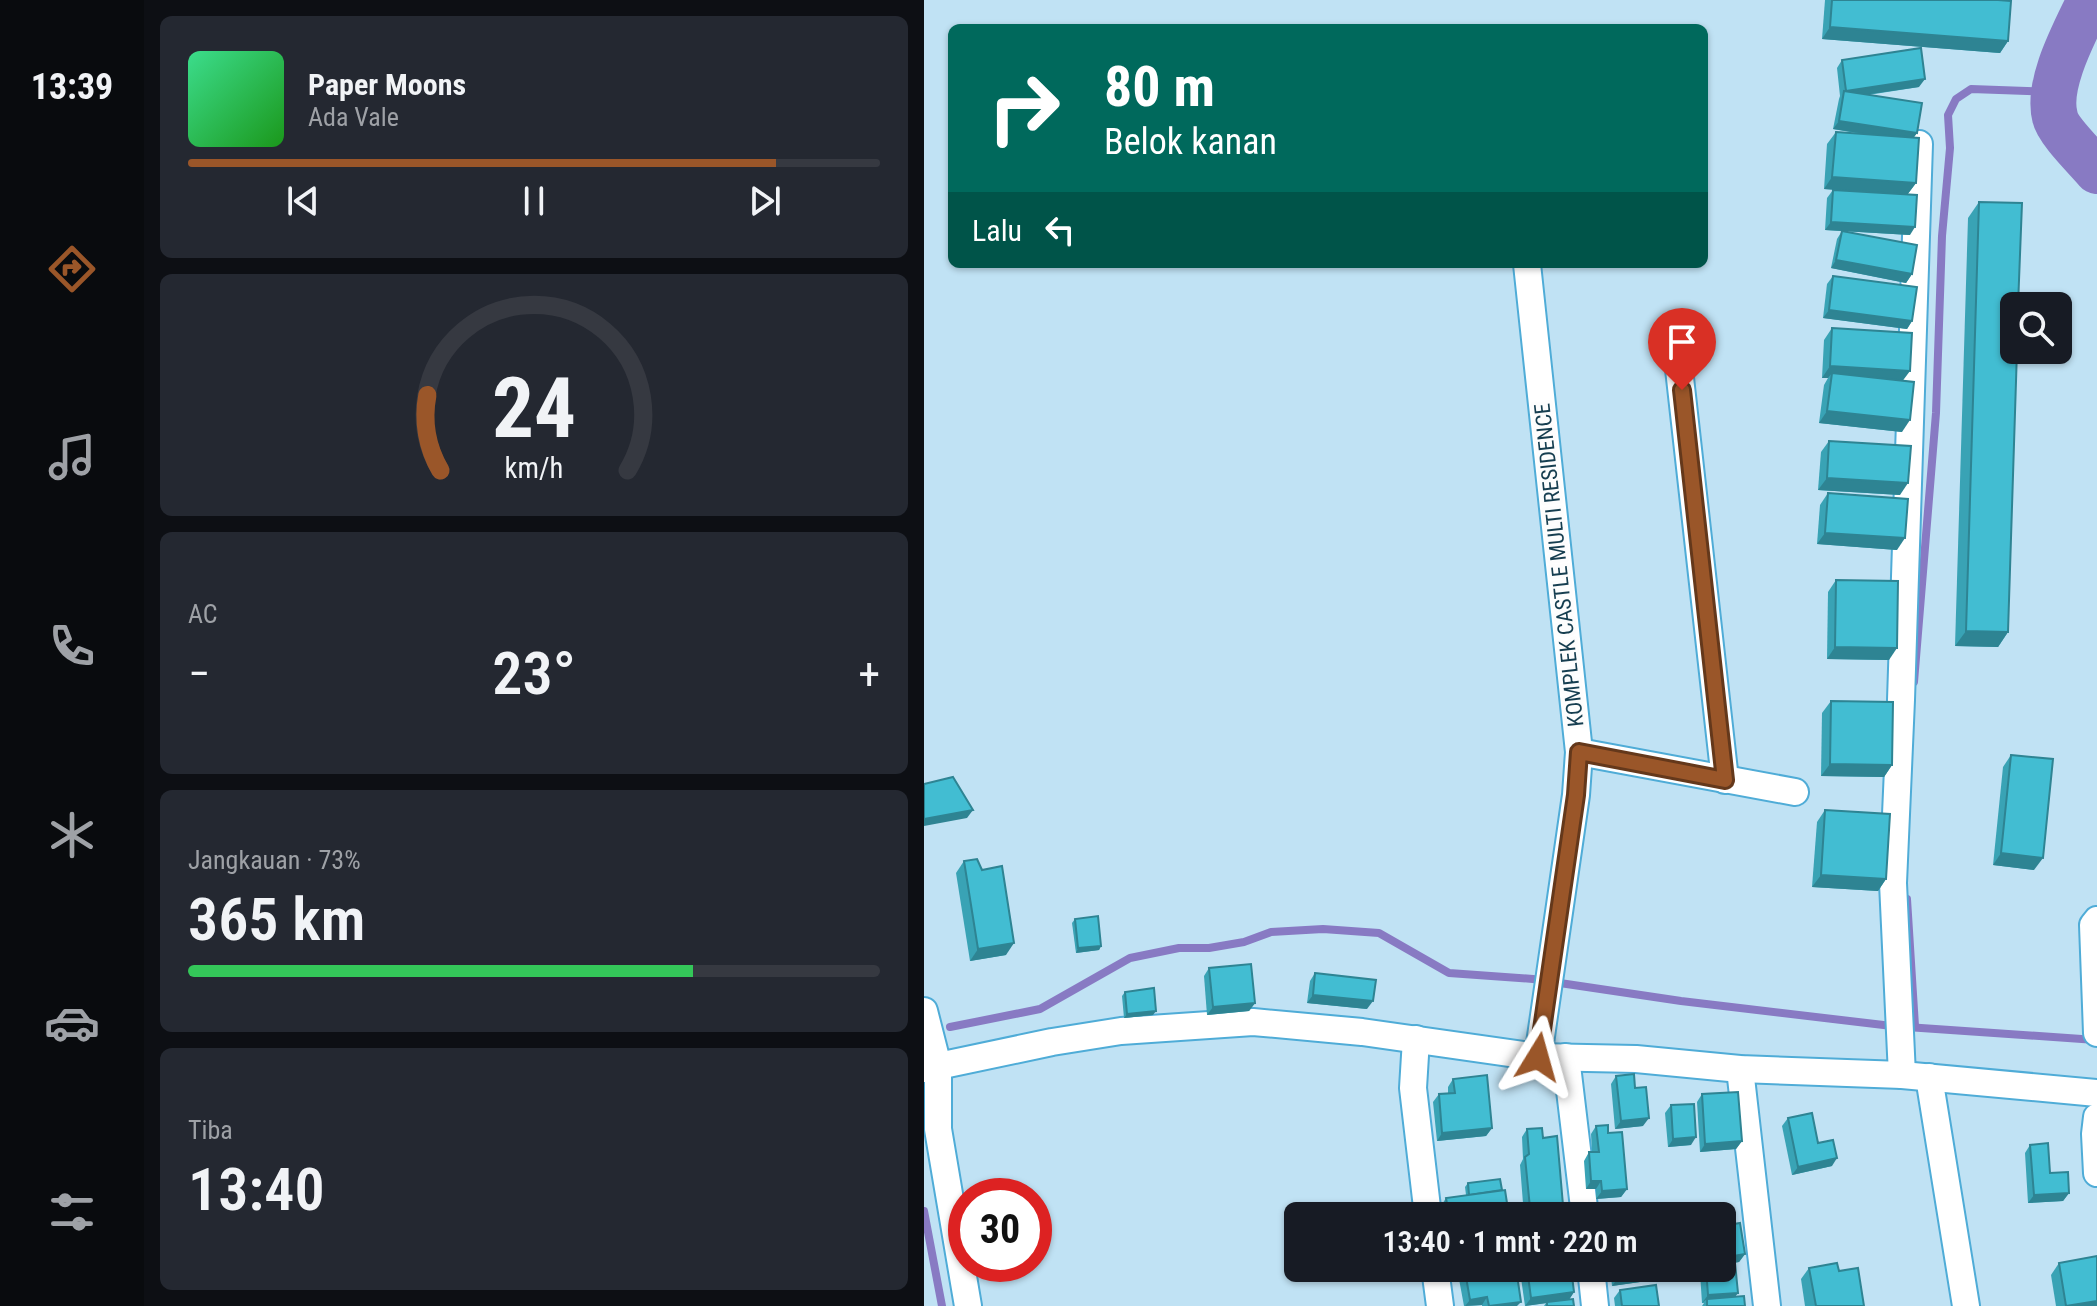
<!DOCTYPE html>
<html lang="id">
<meta charset="utf-8">
<style>
:root{--surface:#171b24;--page:#242831;--text:#f1f3f6;--muted:#9ea1a6;--line:#363941;--accent:#9a5629}
body{margin:0;font-family:"Roboto Condensed",sans-serif;background:var(--page);color:var(--text);height:100vh;display:flex;flex-direction:column;font-size:30px;white-space:nowrap}
*{box-sizing:border-box;margin:0}
p{font-size:26px;color:var(--muted)}
.icon{flex:none;width:44px;height:44px;fill:none;stroke:currentColor;stroke-width:2;stroke-linecap:round;stroke-linejoin:round}
.map{position:relative;flex:1;overflow:hidden}
.details{display:flex;flex-direction:column;gap:16px;padding:16px;background:#0d0f14;width:780px}
.details>*{flex:none}
.hud{position:absolute;left:24px;top:24px;width:760px;height:244px;border-radius:12px;box-shadow:0 2px 6px #0004;background:#00695c;color:#fff;overflow:hidden}
.fabs{position:absolute;left:1076px;top:292px;display:grid;gap:16px}
.fabs a{display:grid;place-items:center;width:72px;height:72px;border-radius:12px;background:var(--surface);box-shadow:0 2px 6px #0004;font-size:40px}
.speed{position:absolute;left:24px;top:1178px;display:flex;gap:16px;font-size:40px;font-weight:700;text-align:center}
.speed>*{display:grid;place-content:center;width:104px;height:104px;border-radius:50%;background:var(--surface);box-shadow:0 2px 6px #0004;line-height:1}
.speed .limit{border:12px solid #d22;background:#fff;color:#111}
.pin{position:absolute;display:grid;place-items:center;width:68px;height:68px;color:#fff;margin:-82px -34px;border-radius:50% 50% 50% 0;rotate:-45deg;box-shadow:0 0 8px #0007}
.pin .icon{rotate:45deg}
.me{position:absolute;width:88px;margin:-44px;rotate:8deg;stroke-linejoin:round;filter:drop-shadow(0 0 6px #0008)}
.turn{display:flex;align-items:center;gap:28px;height:168px;padding:0 24px;font-size:36px}
.turn .icon{width:104px;height:104px;stroke-width:2.5}
.turn b{display:block;font-size:56px;line-height:68px}
.then{display:flex;align-items:center;height:76px;padding:0 24px;background:#0003;gap:16px;font-size:30px}
.big{font-size:60px;font-weight:600;line-height:1.1}
.details .widget{flex:1;display:flex;flex-direction:column;justify-content:center;gap:12px;min-width:0;padding:0 28px;border-radius:12px;background:var(--page)}
.details .dial{align-items:center;gap:0}
.dial svg{height:208px;overflow:visible;fill:none;stroke:var(--line);stroke-width:7;stroke-linecap:round;text-anchor:middle}
.dial text{fill:var(--text);stroke:none}
.song{display:flex;align-items:center;gap:24px}
.cover{width:96px;height:96px;border-radius:12px;background:linear-gradient(135deg,hsl(150 70% 55%),hsl(120 70% 35%))}
.played{height:8px;border-radius:4px;background:linear-gradient(90deg,var(--accent) 85%,var(--line) 85%)}
.keys{display:flex;justify-content:space-around;direction:ltr}
.heat{display:flex;justify-content:space-between;align-items:center;font-size:44px;direction:ltr}
.charge{height:12px;border-radius:6px;background:linear-gradient(90deg,#34c759 73%,var(--line) 0)}
.trip{position:absolute;left:360px;top:1202px;width:452px;height:80px;border-radius:12px;background:var(--surface);box-shadow:0 2px 6px #0004;font-weight:600;line-height:80px;text-align:center}
main{display:flex;flex:1;min-height:0}
.menu{display:flex;flex-direction:column;width:144px;justify-content:space-around;align-items:center;background:#090b0e;color:var(--muted)}
.menu .icon{width:56px;height:56px}
.menu .active{color:var(--accent)}
.menu b{font-size:36px;color:var(--text)}
.map>svg:first-child{display:block}
.lines{fill:none;stroke-linecap:round;stroke-linejoin:round}
.stream{stroke:#887ac3;stroke-width:8}
.river{stroke:#887ac3;stroke-width:46}
.minor-casing{stroke:#4facd7;stroke-width:30}
.minor{stroke:#fff;stroke-width:26}
.wall{fill:#39a3b5}
.shaded-wall{fill:#2e8493}
.building{fill:#42bdd2;stroke:#2e8493;stroke-width:2}
.route-casing{stroke:#64381b;stroke-width:20}
.route{stroke:#9a5629;stroke-width:14}
.labels{text-anchor:middle;dominant-baseline:central;stroke-width:7;stroke-linejoin:round;paint-order:stroke}
.street-label{font-size:22px;fill:#163e50;stroke:#fdfdfd}
</style>
<main>
<nav class="menu">
<b>13:39</b>
<svg class="icon active" aria-label="directions" viewBox="0 0 24 24"><path d="M12 3l9 9-9 9-9-9zM9 14v-3h6M13 9l2 2-2 2"/></svg>
<svg class="icon" aria-label="music" viewBox="0 0 24 24"><path d="M9 18V5l10-2v13"/><circle cx="6" cy="18" r="3"/><circle cx="16" cy="16" r="3"/></svg>
<svg class="icon" aria-label="phone" viewBox="0 0 24 24"><path d="M5 4h4l2 5-3 2q2 4 5 5l2-3 5 2v4C11 20 4 13 5 4z"/></svg>
<svg class="icon" aria-label="climate" viewBox="0 0 24 24"><path d="M12 3v18M4 7l16 10M4 17L20 7"/></svg>
<svg class="icon" aria-label="car" viewBox="0 0 24 24"><path d="M5 17H2v-5l4-1 3-4h7l3 4 3 1v5h-3M9 17h6M6 11h13"/><circle cx="7" cy="17" r="2"/><circle cx="17" cy="17" r="2"/></svg>
<svg class="icon" aria-label="filters" viewBox="0 0 24 24"><path d="M4 7h16M4 17h16"/><circle cx="9" cy="7" r="2"/><circle cx="15" cy="17" r="2"/></svg>
</nav>
<section class="details">
<div class="widget">
<div class="song"><i class="cover"></i><div><b>Paper Moons</b><p>Ada Vale</p></div></div>
<div class="played"></div>
<div class="keys"><svg class="icon" aria-label="previous" viewBox="0 0 24 24"><path d="M18 5L8 12l10 7zM5 5v14"/></svg><svg class="icon" aria-label="pause" viewBox="0 0 24 24"><path d="M8 5v14M16 5v14"/></svg><svg class="icon" aria-label="next" viewBox="0 0 24 24"><path d="M6 5l10 7-10 7zM19 5v14"/></svg></div>
</div>
<div class="widget dial"><svg viewBox="0 0 100 80">
<path d="M14 69A42 42 0 1 1 86 69"/>
<path d="M14 69A42 42 0 0 1 9 40" stroke="#9a5629"/>
<text x="50" y="56" font-size="32" font-weight="700">24</text>
<text x="50" y="72" font-size="11">km/h</text>
</svg></div>
<div class="widget"><p>AC</p>
<div class="heat"><a>−</a><b class="big">23°</b><a>+</a></div>
</div>
<div class="widget"><p>Jangkauan · 73%</p><b class="big">365 km</b><div class="charge"></div></div>
<div class="widget"><p>Tiba</p><b class="big">13:40</b></div>
</section>
<div class="map">
<svg width="1173" height="1306" viewBox="0 0 1173 1306">
<rect width="100%" height="100%" fill="#c0e2f4"/>
<g class="lines">
<g class="stream">
<polyline points="990,682 1012,413 1018,236 1026,148 1024,115 1032,99 1047,89 1130,92"/>
<polyline points="983,899 991,1026"/>
<polyline points="26,1027 116,1009 206,958 255,948 285,948 320,942 347,932 399,929 455,933 525,973 609,979 757,1001 968,1026 1172,1040"/>
<polyline points="0,1211 18,1306"/>
</g>
<path class="river" d="M1166,0C1152,30 1122,83 1131,117C1134,131 1163,159 1173,171"/>
<defs>
<g id="minor">
<polyline points="603,264 655,752 652,795 614,1057"/>
<polyline points="754,360 801,780"/>
<polyline points="655,752 871,792"/>
<polyline points="1173,920 1169,925 1173,1033"/>
<polyline points="0,1011 14,1066 14,1129 44,1306"/>
<polyline points="492,1039 489,1088 504,1216"/>
<polyline points="642,1057 661,1216"/>
<polyline points="0,1069 128,1042 197,1031 329,1022 438,1032 614,1057 712,1059 816,1069 978,1075 1173,1093"/>
<polyline points="816,1069 843,1306"/>
<polyline points="978,1075 969,883 977,700 995,144"/>
<polyline points="1005,1077 1042,1306"/>
<polyline points="1173,1117 1171,1134 1173,1173"/>
<polyline points="511,1268 516,1306"/>
<polyline points="667,1268 671,1306"/>
</g>
</defs>
<use href="#minor" class="minor-casing"/>
<use href="#minor" class="minor"/>
</g>
<g class="wall">
<polygon points="901,0 1074,0 1084,41 1076,53 898,39"/>
<polygon points="918,60 995,87 944,95 993,133 990,137 992,183 983,195 900,189 903,144 912,132 937,134 909,129 915,99 916,96 913,68"/>
<polygon points="909,190 986,235 901,230 903,198"/>
<polygon points="1055,202 1084,632 1074,647 1031,646 1044,218"/>
<polygon points="918,231 988,274 982,283 907,268 913,239"/>
<polygon points="909,276 988,321 983,329 899,318 903,284"/>
<polygon points="908,328 979,380 978,432 895,423 900,385 904,378 898,378 900,340"/>
<polygon points="905,441 976,495 894,490 897,452"/>
<polygon points="904,493 973,550 893,544 896,505"/>
<polygon points="912,580 965,660 903,659 904,592"/>
<polygon points="907,701 968,765 960,777 897,776 898,713"/>
<polygon points="1087,755 1110,870 1069,865 1079,767"/>
<polygon points="901,810 962,879 954,891 888,887 893,822"/>
<polygon points="40,861 82,955 46,961 32,873"/>
<polygon points="151,919 177,946 175,950 152,953 148,923"/>
<polygon points="285,968 331,1003 325,1011 283,1015 280,976"/>
<polygon points="391,973 443,1009 383,1003 386,981"/>
<polygon points="201,992 229,1015 200,1018 198,996"/>
<polygon points="692,1076 711,1088 719,1126 691,1129 687,1084"/>
<polygon points="529,1079 568,1128 562,1136 513,1141 509,1102 515,1094 524,1093 524,1087"/>
<polygon points="778,1094 818,1141 812,1149 776,1152 773,1102"/>
<polygon points="747,1105 767,1145 744,1147 741,1113"/>
<polygon points="864,1118 894,1143 908,1166 868,1175 858,1126"/>
<polygon points="672,1126 684,1133 703,1189 697,1197 672,1199 672,1189 662,1189 660,1161 665,1152 668,1152 667,1134"/>
<polygon points="603,1129 619,1138 634,1213 600,1216 596,1165 599,1159 598,1137"/>
<polygon points="1106,1145 1126,1173 1145,1193 1139,1201 1104,1203 1101,1153"/>
<polygon points="544,1183 578,1190 585,1216 518,1216 517,1206 522,1198 542,1195 541,1187"/>
<polygon points="821,1254 815,1262 808,1263 811,1296 821,1306 778,1306 780,1303 778,1303 776,1273 780,1268 798,1268"/>
<polygon points="1135,1263 1173,1306 1132,1306 1127,1275"/>
<polygon points="598,1268 647,1268 650,1292 645,1299 650,1306 620,1306 622,1303 601,1306 596,1271"/>
<polygon points="686,1268 728,1268 729,1273 723,1281 688,1286"/>
<polygon points="885,1268 915,1271 940,1306 881,1306 877,1279"/>
<polygon points="541,1271 593,1306 558,1306 558,1305 540,1306 535,1279"/>
<polygon points="696,1290 735,1306 691,1306 690,1298"/>
</g>
<g class="shaded-wall">
<polygon points="906,27 1084,41 1076,53 898,39"/>
<polygon points="1001,79 995,87 919,98 922,91"/>
<polygon points="915,121 993,133 987,141 909,129"/>
<polygon points="908,177 992,183 983,195 900,189"/>
<polygon points="907,222 991,227 986,235 901,230"/>
<polygon points="912,260 988,274 982,283 907,268"/>
<polygon points="905,310 988,321 983,329 899,318"/>
<polygon points="906,366 986,371 977,383 908,373 904,378 898,378"/>
<polygon points="903,411 986,420 978,432 895,423"/>
<polygon points="903,478 984,483 976,495 894,490"/>
<polygon points="901,533 981,538 973,550 893,544"/>
<polygon points="1042,631 1084,632 1074,647 1031,646"/>
<polygon points="911,647 973,648 965,660 903,659"/>
<polygon points="906,764 968,765 960,777 897,776"/>
<polygon points="49,810 43,818 0,826 0,819"/>
<polygon points="1077,853 1119,858 1110,870 1069,865"/>
<polygon points="897,875 962,879 954,891 888,887"/>
<polygon points="90,943 82,955 46,961 54,949"/>
<polygon points="177,946 175,950 152,953 154,948"/>
<polygon points="389,995 449,1001 443,1009 383,1003"/>
<polygon points="331,1003 325,1011 283,1015 289,1007"/>
<polygon points="232,1011 229,1015 200,1018 203,1014"/>
<polygon points="725,1118 719,1126 691,1129 697,1121"/>
<polygon points="568,1128 562,1136 513,1141 518,1133"/>
<polygon points="772,1137 767,1145 744,1147 749,1139"/>
<polygon points="818,1141 812,1149 776,1152 781,1144"/>
<polygon points="913,1158 908,1166 868,1175 874,1167"/>
<polygon points="667,1181 677,1181 672,1189 662,1189"/>
<polygon points="703,1189 697,1197 672,1199 678,1191"/>
<polygon points="1145,1193 1139,1201 1104,1203 1110,1195"/>
<polygon points="639,1205 634,1213 600,1216 606,1208"/>
<polygon points="821,1254 815,1262 798,1265 798,1258"/>
<polygon points="729,1273 723,1281 688,1286 694,1278"/>
<polygon points="650,1292 645,1300 601,1306 607,1298"/>
<polygon points="814,1293 808,1301 783,1299 778,1303 784,1295"/>
<polygon points="563,1297 558,1305 541,1306 546,1300"/>
<polygon points="1173,1301 1173,1306 1142,1306"/>
<polygon points="597,1302 593,1306 570,1306"/>
</g>
<g class="building">
<polygon points="908,0 1074,0 1087,1 1084,41 906,27"/>
<polygon points="997,48 1001,79 922,91 918,60"/>
<polygon points="920,91 998,103 993,133 915,121"/>
<polygon points="912,132 995,138 992,183 908,177"/>
<polygon points="909,190 993,195 991,227 907,222"/>
<polygon points="1055,202 1098,203 1094,306 1090,306 1090,350 1093,350 1084,632 1042,631"/>
<polygon points="918,231 993,245 988,274 912,260"/>
<polygon points="909,276 993,287 988,321 905,310"/>
<polygon points="908,328 988,333 986,371 906,366"/>
<polygon points="908,373 990,382 986,420 903,411"/>
<polygon points="905,441 987,446 984,483 903,478"/>
<polygon points="904,493 984,499 981,538 901,533"/>
<polygon points="912,580 974,581 973,648 911,647"/>
<polygon points="907,701 969,702 968,765 906,764"/>
<polygon points="1087,755 1129,759 1119,858 1077,853"/>
<polygon points="29,777 49,810 0,819 0,784"/>
<polygon points="901,810 966,814 962,879 897,875"/>
<polygon points="53,859 58,870 78,866 90,943 54,949 40,861"/>
<polygon points="174,916 177,946 154,948 151,919"/>
<polygon points="327,964 331,1003 289,1007 285,968"/>
<polygon points="391,973 452,980 449,1001 389,995"/>
<polygon points="230,988 232,1011 203,1014 201,992"/>
<polygon points="710,1074 711,1088 722,1087 725,1118 697,1121 692,1076"/>
<polygon points="563,1075 568,1128 518,1133 515,1094 531,1093 529,1079"/>
<polygon points="814,1092 818,1141 781,1144 778,1094"/>
<polygon points="770,1104 772,1137 749,1139 747,1105"/>
<polygon points="888,1113 894,1143 909,1140 913,1158 874,1167 864,1118"/>
<polygon points="684,1125 684,1133 698,1132 703,1189 678,1191 677,1181 667,1181 665,1152 675,1152 672,1126"/>
<polygon points="618,1128 619,1138 633,1136 639,1205 606,1208 601,1157 605,1154 603,1129"/>
<polygon points="1124,1143 1126,1173 1144,1172 1145,1193 1110,1195 1106,1145"/>
<polygon points="576,1179 578,1190 545,1195 544,1183"/>
<polygon points="581,1190 585,1216 525,1216 522,1198"/>
<polygon points="735,1207 736,1216 688,1216 688,1212"/>
<polygon points="816,1223 821,1254 798,1258 798,1226"/>
<polygon points="1173,1256 1173,1301 1142,1306 1135,1263"/>
<polygon points="811,1263 814,1293 784,1295 782,1268 798,1268 798,1264"/>
<polygon points="913,1263 915,1271 934,1268 940,1306 892,1306 885,1268"/>
<polygon points="558,1268 592,1268 597,1302 565,1306 563,1297 546,1300 541,1271"/>
<polygon points="603,1268 647,1268 650,1292 607,1298"/>
<polygon points="693,1268 728,1268 729,1273 694,1278"/>
<polygon points="732,1285 735,1306 698,1306 696,1290"/>
<polygon points="820,1296 821,1306 783,1306 783,1299"/>
<polygon points="649,1299 650,1306 623,1306 623,1302"/>
</g>
<g class="lines">
<defs>
<polyline id="route" points="614,1057 652,795 655,752 801,780 758,390"/>
</defs>
<use href="#route" class="route-casing"/>
<use href="#route" class="route"/>
</g>
<g class="labels">
<g class="street-label">
<text transform="translate(635 565) rotate(-96)">KOMPLEK CASTLE MULTI RESIDENCE</text>
</g>
</g>
</svg>
<div class="fabs">
<a><svg class="icon" aria-label="search" viewBox="0 0 24 24"><circle cx="10" cy="10" r="6"/><path d="M15 15l6 6"/></svg></a>
</div>
<div class="speed"><div class="limit">30</div></div>
<div class="pin" style="left:758px;top:390px;background:#d93025"><svg class="icon" aria-label="arrive" viewBox="0 0 24 24"><path d="M6 21V4h12l-3 4 3 4H6"/></svg></div>
<svg class="me" style="left:614px;top:1057px" viewBox="-20 -20 40 40"><path d="M0-17L14 15 0 8-14 15z" fill="#9a5629" stroke="#fff" stroke-width="4"/></svg>
<div class="trip">13:40 · 1 mnt · 220 m</div>
<div class="hud">
<div class="turn"><svg class="icon" aria-label="right" viewBox="0 0 24 24"><path d="M7 20v-9h11M14 6l5 5-5 5"/></svg><div><b>80 m</b>Belok kanan</div></div>
<div class="then">Lalu<svg class="icon" aria-label="left" viewBox="0 0 24 24"><path d="M17 20v-9H6M10 6l-5 5 5 5"/></svg></div>
</div>
</div>
</main>
